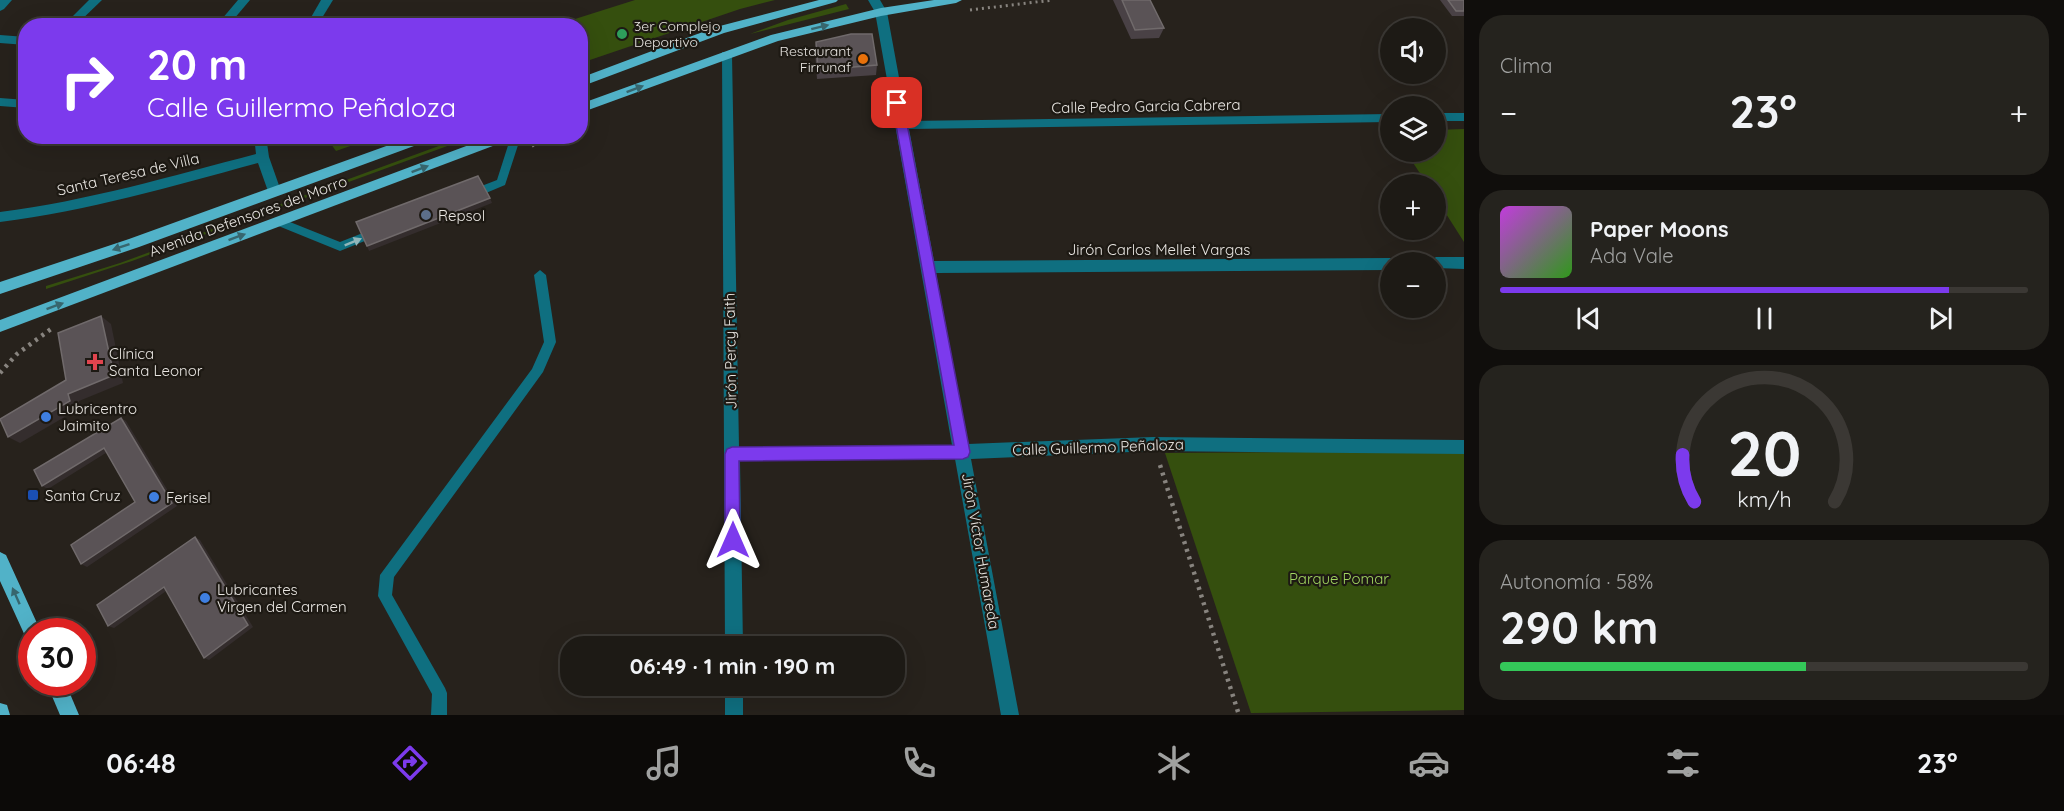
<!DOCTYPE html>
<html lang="es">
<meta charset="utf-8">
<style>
:root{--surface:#1d1a15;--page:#25231e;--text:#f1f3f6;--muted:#a0a1a0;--line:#3b3834;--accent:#7c3aed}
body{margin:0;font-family:Quicksand,sans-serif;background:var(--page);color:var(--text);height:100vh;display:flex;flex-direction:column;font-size:22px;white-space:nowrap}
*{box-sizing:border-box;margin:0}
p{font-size:20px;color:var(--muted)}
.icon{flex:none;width:33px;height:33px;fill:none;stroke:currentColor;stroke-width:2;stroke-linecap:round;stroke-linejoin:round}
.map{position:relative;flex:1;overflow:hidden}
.sheet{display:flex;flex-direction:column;gap:15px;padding:15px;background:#100e0c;width:600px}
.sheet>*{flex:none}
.hud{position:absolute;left:18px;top:18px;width:570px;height:126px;border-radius:24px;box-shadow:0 6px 24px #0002,0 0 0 2px var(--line);background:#7c3aed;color:#fff;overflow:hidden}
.fabs{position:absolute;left:1380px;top:18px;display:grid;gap:12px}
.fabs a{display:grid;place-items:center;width:66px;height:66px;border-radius:50%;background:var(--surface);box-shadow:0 6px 24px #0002,0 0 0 2px var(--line);font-size:30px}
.speed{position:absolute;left:18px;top:618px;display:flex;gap:12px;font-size:30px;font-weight:700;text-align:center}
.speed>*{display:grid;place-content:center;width:78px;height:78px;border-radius:50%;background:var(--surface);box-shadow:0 6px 24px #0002,0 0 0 2px var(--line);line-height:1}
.speed .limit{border:9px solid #d22;background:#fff;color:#111}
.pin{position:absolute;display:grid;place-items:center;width:51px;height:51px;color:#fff;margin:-26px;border-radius:12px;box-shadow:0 3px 9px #0006}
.me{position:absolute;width:66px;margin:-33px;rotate:0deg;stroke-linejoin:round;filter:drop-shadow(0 0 4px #0008)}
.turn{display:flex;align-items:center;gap:21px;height:126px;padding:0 30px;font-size:27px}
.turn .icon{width:78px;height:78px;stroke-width:2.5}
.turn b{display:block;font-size:42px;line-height:51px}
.big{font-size:45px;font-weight:700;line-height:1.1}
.sheet .tile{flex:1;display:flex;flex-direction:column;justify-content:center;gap:9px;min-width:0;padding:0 21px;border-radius:24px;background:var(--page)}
.sheet .dial{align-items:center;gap:0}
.dial svg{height:156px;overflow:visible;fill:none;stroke:var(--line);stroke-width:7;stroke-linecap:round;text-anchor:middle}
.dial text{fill:var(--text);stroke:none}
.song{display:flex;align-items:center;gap:18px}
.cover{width:72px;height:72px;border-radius:9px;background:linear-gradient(135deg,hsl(290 70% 55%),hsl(110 70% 35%))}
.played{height:6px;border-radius:3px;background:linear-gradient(90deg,var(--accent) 85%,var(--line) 85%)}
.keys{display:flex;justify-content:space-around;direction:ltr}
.heat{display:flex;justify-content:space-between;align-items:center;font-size:33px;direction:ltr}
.charge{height:9px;border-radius:4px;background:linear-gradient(90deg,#34c759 58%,var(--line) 0)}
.trip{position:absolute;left:560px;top:636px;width:345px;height:60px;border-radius:24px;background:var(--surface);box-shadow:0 6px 24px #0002,0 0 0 2px var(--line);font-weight:700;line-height:60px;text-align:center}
.tabs{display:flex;height:96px;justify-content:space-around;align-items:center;background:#0c0a08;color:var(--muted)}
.tabs .icon{width:42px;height:42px}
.tabs .selected{color:var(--accent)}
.tabs b{font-size:27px;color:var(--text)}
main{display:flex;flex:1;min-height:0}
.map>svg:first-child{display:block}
.green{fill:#354f0e}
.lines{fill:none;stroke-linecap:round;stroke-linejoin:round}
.path-far1{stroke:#88847f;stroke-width:3;stroke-dasharray:2 4;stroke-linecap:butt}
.path{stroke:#88847f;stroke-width:4.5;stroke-dasharray:3 5;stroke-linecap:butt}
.lane{fill:#0f6f80;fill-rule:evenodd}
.street{fill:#0f6f80;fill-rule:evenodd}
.primary{fill:#51b2c8;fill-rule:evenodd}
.wall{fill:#494145}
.shaded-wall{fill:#342d2d}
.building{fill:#5a5356;stroke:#706a6b;stroke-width:1.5}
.oneway{fill:#37666e}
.oneway2{fill:#91b6ba}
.route{fill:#7c3aed;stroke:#51269a;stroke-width:1.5}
.leisure-dot{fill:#2e9e5b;stroke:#1d1913;stroke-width:2}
.food-dot{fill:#e8710a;stroke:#1d1913;stroke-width:2}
.service-dot{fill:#5c6f8a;stroke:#1d1913;stroke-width:2}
.health-dot{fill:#e0444e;stroke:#1d1913;stroke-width:2}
.shop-dot{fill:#3f7fe0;stroke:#1d1913;stroke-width:2}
.transit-dot{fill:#1a4fb4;stroke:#1d1913;stroke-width:2}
.labels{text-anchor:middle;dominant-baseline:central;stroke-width:4.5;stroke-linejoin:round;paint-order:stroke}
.far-poi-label{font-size:14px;fill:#e8e5e1;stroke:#1d1913;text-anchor:start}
.street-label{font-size:15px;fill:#e8e5e1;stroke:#1d1913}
.poi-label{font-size:15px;fill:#e8e5e1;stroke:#1d1913;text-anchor:start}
.park-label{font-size:15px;fill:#a2d661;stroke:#1d1913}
</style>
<main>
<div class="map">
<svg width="1464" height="715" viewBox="0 0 1464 715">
<rect width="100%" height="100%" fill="#27221c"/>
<g class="green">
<polygon points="635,0 775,0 740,9 581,63 580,26 556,25"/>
<polygon points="846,4 849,9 750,34 788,20"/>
<polygon points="1464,129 1464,242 1436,198 1436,184 1427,184 1406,152 1436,152 1436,130"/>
<polygon points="466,136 472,137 132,261 46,289 46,286 120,263"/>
<polygon points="326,137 376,137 336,151"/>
<polygon points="1464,451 1464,710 1251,713 1165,453"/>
</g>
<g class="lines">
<g class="path-far1">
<polyline points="970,10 1053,0"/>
<polyline points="532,146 556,136"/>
</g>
<g class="path">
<polyline points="0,373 17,354 51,329"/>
<polyline points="1160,465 1239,715"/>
</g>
<g class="lane">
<polygon points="511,136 521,136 505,185 474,198 466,198 465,195 466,192 497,180"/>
<polygon points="280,218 340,242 378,227 383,231 382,234 340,251 276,225 275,222"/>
<polygon points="540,270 546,275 556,342 543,372 394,577 392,595 445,688 447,693 447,715 431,715 432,694 378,596 380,575 532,369 544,342 534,275"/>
</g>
<g class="street">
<polygon points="0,0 12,0 4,9 0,11"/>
<polygon points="89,0 102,0 75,26 63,26"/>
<polygon points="238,0 250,0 228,26 216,26"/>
<polygon points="321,0 333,0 317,26 306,26"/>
<polygon points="868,0 880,0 887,12 907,121 1390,114 1390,122 909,129 934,261 1390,258 1396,262 1390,262 1390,270 936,273 968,444 1153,437 1464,440 1464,454 1153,451 971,459 1019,715 1001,715 955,459 740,461 743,646 725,646 722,52 730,52 732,55 739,447 952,445 875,12"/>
<polygon points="0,35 26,37 26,45 0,43"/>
<polygon points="0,98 26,100 26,108 0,106"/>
<rect x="1436" y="113" width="28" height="8"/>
<path d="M254,136H266L269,157L281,191L279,194H269L258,163C173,186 88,211 0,222V212C87,201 172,176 256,154Z"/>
<polygon points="1436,257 1464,257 1464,269 1436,268 1436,262 1429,262"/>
<rect x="725" y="686" width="18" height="29"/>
</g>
<g class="primary">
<polygon points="819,0 838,0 836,2 724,33 580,87 580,78 716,27"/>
<polygon points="934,0 962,0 956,3 881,16 778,41 580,113 580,104 771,35 881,8"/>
<polygon points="414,136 435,136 433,139 139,247 0,294 0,282 129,239"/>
<polygon points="493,136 513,136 511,139 0,332 0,320"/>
<polygon points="0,552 6,555 41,632 32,632 32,641 26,638 0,581"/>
<polygon points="46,682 65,682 79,715 60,715"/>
<polygon points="0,703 7,705 10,715 0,715"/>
</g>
</g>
<g class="wall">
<polygon points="1113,0 1150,0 1164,28 1159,38 1131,39"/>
<polygon points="1440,0 1464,0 1464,16 1452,16"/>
<polygon points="816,42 877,65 876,75 817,79 815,51"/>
</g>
<g class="shaded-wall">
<polygon points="490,198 492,203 369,251 367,246"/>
<polygon points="101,316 111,324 123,383 79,401 80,408 20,443 8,437 68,394"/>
<polygon points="121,418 126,421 177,506 87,567 81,564 172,503"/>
<polygon points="104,448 109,451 48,489 42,486"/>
<polygon points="195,537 200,540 253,627 209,660 204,658"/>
<polygon points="164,587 169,589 114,628 108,626"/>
</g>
<g class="building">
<polygon points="1122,0 1150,0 1164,28 1135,30"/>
<polygon points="1448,0 1464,0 1464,11 1456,11"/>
<polygon points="851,34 872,34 877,65 818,70 816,42"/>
<polygon points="478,176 490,198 367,246 356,222"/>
<polygon points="101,316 114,375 68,394 70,401 8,437 0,419 66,380 58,333"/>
<polygon points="121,418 172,503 81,564 71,545 135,502 104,448 42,486 34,470"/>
<polygon points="195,537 248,625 204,658 164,587 108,626 97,605"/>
</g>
<defs><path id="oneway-solid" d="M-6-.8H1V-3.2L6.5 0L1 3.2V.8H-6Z" transform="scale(1.5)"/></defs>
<g class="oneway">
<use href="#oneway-solid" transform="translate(820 27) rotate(-14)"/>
<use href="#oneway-solid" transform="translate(635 89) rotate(-21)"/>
<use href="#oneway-solid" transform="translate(420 169) rotate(-21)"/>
<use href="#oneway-solid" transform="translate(237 237) rotate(-20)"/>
<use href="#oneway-solid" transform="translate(121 247) rotate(161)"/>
<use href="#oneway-solid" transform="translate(55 306) rotate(-20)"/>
<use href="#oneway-solid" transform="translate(16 596) rotate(-114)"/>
</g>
<use class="oneway2" href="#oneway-solid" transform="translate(353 242) rotate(-22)"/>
<polygon class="route" points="897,99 903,103 970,452 968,457 963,459 739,461 740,540 738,545 733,547 727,545 725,540 725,454 727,449 732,447 954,445 892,103"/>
<circle class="leisure-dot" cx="622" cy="34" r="6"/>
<circle class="food-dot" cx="863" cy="59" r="6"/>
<circle class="service-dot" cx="426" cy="215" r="6"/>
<path class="health-dot" d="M92 353h6v6h6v6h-6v6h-6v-6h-6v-6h6z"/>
<g class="shop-dot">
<circle cx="46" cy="417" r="6"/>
<circle cx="154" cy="497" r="6"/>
<circle cx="205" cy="598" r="6"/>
</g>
<rect class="transit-dot" x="27" y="489" width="12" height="12" rx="3"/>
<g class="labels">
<g class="far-poi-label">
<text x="634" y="26">3er Complejo<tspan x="634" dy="16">Deportivo</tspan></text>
<text x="851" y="51" text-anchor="end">Restaurant<tspan x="851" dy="16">Firrunaf</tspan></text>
</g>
<g class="street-label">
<text transform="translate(1146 106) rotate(-1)">Calle Pedro Garcia Cabrera</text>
<text transform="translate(128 174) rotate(-13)">Santa Teresa de Villa</text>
<text transform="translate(248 216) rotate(-20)">Avenida Defensores del Morro</text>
<text x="1159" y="249">Jirón Carlos Mellet Vargas</text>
<text transform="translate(730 351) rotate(-91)">Jirón Percy Faith</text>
<text transform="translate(1098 447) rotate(-2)">Calle Guillermo Peñaloza</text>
<text transform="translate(981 551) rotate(80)">Jirón Víctor Humareda</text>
</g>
<g class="poi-label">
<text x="438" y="215">Repsol</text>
<text x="109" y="353">Clínica<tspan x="109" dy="17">Santa Leonor</tspan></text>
<text x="58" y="408">Lubricentro<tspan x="58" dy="17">Jaimito</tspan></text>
<text x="45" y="495">Santa Cruz</text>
<text x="166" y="497">Ferisel</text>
<text x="217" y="589">Lubricantes<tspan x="217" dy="17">Virgen del Carmen</tspan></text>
</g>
<g class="park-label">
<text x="1339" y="578">Parque Pomar</text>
</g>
</g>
</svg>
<div class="fabs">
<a><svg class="icon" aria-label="sound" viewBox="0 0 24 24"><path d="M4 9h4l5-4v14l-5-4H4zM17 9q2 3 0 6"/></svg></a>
<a><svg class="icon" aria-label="layers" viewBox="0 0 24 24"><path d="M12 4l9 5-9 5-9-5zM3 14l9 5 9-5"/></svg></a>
<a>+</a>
<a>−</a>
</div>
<div class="speed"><div class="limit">30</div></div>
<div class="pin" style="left:897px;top:103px;background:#d93025"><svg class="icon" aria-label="arrive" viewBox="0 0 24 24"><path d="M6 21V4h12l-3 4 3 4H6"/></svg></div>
<svg class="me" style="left:733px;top:540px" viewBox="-20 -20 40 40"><path d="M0-17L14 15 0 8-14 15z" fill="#7c3aed" stroke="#fff" stroke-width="4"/></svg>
<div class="trip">06:49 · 1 min · 190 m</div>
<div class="hud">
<div class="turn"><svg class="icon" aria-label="right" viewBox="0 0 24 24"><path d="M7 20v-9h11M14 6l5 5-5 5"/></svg><div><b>20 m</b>Calle Guillermo Peñaloza</div></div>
</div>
</div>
<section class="sheet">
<div class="tile"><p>Clima</p>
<div class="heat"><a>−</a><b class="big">23°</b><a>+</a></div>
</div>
<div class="tile">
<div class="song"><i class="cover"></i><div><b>Paper Moons</b><p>Ada Vale</p></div></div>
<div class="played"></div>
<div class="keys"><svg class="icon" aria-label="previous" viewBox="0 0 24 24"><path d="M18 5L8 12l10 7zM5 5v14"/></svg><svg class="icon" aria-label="pause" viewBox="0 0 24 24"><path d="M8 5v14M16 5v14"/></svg><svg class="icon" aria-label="next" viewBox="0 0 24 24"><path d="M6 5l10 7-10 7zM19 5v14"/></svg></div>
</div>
<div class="tile dial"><svg viewBox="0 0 100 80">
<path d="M14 69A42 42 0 1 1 86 69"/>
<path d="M14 69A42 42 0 0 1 8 45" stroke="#7c3aed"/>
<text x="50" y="56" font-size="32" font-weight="700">20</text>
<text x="50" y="72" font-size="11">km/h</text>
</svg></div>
<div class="tile"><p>Autonomía · 58%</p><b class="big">290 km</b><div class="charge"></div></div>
</section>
</main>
<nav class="tabs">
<b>06:48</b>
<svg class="icon selected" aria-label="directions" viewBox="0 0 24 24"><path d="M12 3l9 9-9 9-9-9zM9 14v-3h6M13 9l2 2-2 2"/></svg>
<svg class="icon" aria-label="music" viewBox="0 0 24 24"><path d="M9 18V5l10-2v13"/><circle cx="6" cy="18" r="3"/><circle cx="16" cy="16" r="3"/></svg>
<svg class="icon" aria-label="phone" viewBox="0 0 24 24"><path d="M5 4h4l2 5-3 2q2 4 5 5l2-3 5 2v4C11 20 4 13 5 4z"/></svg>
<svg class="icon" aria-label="climate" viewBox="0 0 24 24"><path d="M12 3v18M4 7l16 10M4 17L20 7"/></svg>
<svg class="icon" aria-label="car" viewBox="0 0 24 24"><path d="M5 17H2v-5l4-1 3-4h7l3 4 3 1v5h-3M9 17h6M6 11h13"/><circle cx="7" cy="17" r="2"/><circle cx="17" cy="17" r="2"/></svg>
<svg class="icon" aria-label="filters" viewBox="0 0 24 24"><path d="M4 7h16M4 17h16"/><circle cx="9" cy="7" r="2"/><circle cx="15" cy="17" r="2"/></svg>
<b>23°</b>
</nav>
